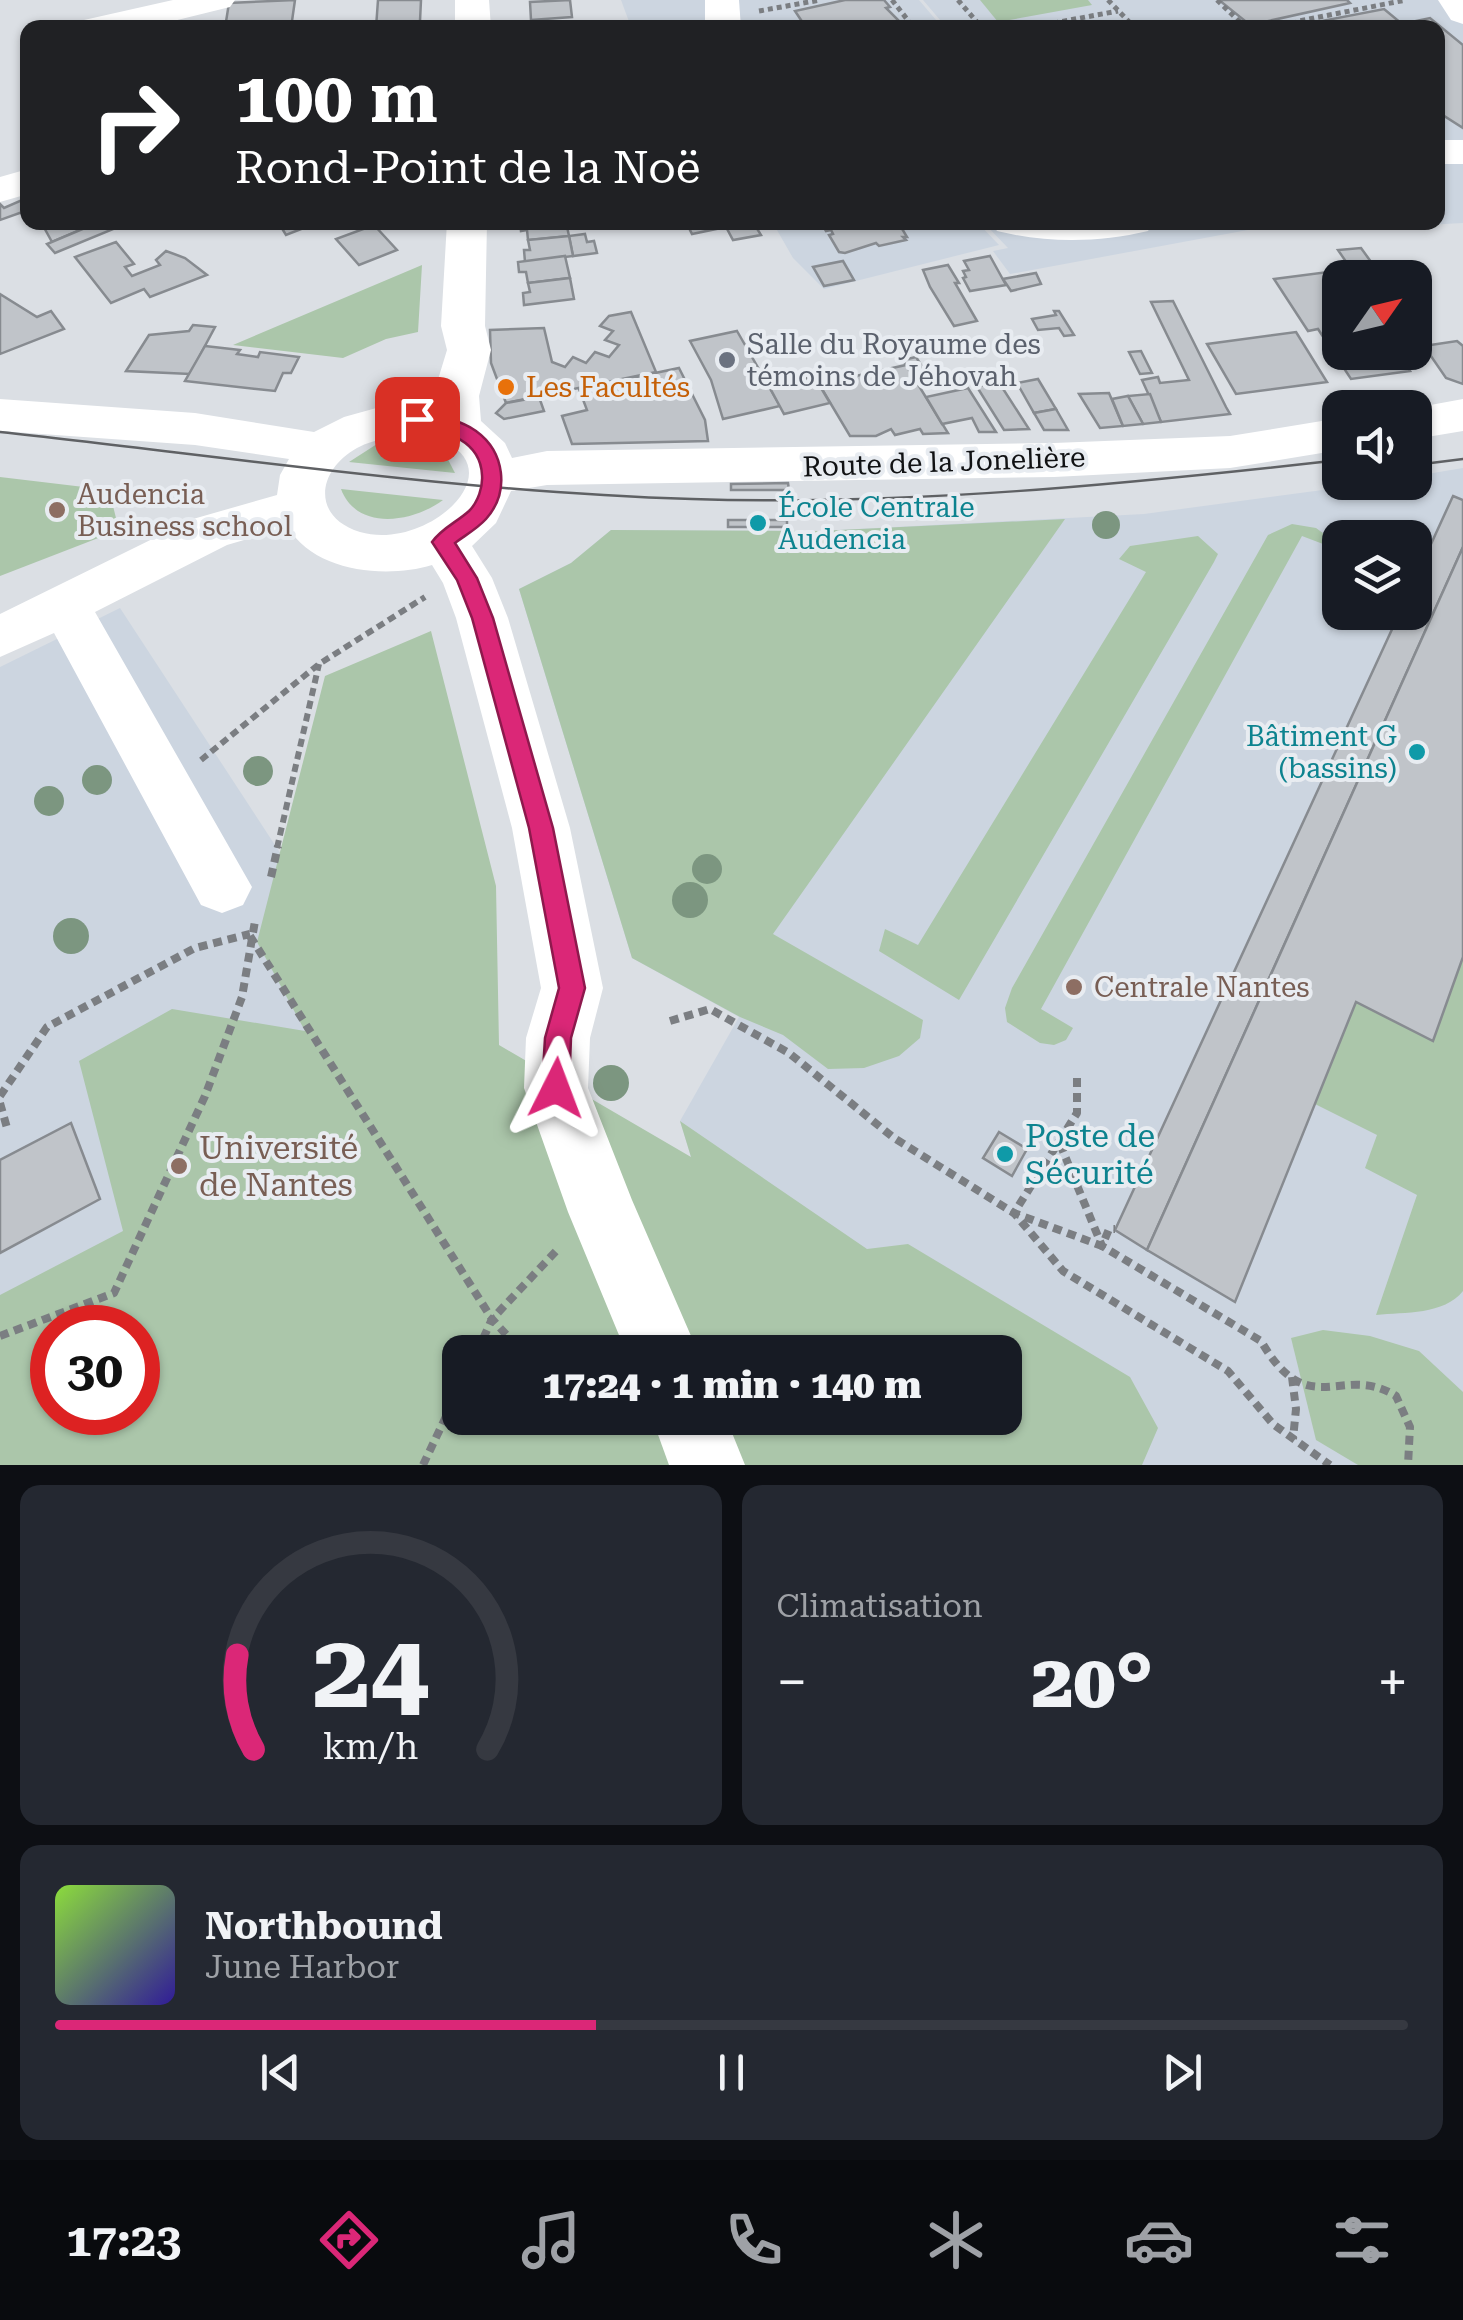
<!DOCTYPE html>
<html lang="fr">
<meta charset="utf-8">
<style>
:root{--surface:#171b24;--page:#242831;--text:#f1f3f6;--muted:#9ea1a6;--line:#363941;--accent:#db2777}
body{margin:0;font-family:"Roboto Serif",serif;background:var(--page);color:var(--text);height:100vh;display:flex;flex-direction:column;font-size:38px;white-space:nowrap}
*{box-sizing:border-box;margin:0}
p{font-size:32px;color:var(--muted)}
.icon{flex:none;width:55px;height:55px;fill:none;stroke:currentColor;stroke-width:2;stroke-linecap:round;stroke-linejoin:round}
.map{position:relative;height:1465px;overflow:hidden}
.sheet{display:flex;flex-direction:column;gap:20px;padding:20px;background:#0d0f14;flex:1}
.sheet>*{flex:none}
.hud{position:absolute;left:20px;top:20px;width:1425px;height:210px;border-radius:20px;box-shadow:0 2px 8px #0004;background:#202124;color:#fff;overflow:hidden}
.needle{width:65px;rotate:56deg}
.fabs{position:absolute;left:1322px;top:260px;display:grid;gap:20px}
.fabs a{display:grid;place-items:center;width:110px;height:110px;border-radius:20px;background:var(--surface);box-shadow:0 2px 8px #0004;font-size:50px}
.speed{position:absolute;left:30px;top:1305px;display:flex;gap:20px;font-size:50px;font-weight:700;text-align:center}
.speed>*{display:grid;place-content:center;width:130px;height:130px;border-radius:50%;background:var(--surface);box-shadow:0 2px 8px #0004;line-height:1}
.speed .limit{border:15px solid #d22;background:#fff;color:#111}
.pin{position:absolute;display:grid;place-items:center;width:85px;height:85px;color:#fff;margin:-42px;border-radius:20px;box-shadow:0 5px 15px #0006}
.me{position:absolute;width:110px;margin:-55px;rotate:3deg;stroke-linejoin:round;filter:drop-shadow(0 0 8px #0008)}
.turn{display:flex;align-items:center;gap:35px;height:210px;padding:0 50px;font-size:45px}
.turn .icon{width:130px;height:130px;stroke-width:2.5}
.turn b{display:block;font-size:70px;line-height:85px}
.big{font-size:75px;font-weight:800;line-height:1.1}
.sheet .card{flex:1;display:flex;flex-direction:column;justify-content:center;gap:15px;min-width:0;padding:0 35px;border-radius:20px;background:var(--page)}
.sheet .dial{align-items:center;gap:0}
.dial svg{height:260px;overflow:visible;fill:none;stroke:var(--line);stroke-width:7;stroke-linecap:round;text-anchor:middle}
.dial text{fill:var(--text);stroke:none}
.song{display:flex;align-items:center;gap:30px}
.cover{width:120px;height:120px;border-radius:15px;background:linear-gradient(135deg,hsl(90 70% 55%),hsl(250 70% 35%))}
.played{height:10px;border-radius:5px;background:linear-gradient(90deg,var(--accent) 40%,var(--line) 40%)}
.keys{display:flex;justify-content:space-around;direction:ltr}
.heat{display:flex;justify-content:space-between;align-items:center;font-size:55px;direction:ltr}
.sheet .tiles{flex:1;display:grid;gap:20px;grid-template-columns:1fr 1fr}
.card:last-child{grid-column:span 2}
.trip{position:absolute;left:442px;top:1335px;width:580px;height:100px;border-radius:20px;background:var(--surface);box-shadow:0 2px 8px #0004;font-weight:800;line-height:100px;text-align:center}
.dock{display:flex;height:160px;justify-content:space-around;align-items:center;background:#090b0e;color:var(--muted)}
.dock .icon{width:70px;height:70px}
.dock .on{color:var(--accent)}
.dock b{font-size:45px;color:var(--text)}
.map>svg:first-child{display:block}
.built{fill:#ccd5e0;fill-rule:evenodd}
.green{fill:#abc6aa;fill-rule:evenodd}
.building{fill:#c0c4c9;stroke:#878b90;stroke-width:2.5}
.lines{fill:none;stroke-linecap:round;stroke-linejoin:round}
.path-far2{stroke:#7b7e82;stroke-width:5;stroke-dasharray:5 4;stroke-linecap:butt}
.path-far1{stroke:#7b7e82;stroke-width:6;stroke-dasharray:8 5;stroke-linecap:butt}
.path{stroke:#7b7e82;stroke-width:8;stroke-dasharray:9 6;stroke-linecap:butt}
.minor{fill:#fff;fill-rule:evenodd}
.tram{stroke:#5f6164;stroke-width:2.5}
.tree{fill:#7c9680}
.route{fill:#db2777;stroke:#8e194d;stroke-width:2.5}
.worship-dot{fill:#6b7280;stroke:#e8ecf1;stroke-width:4}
.food-dot{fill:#e8710a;stroke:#e8ecf1;stroke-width:4}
.education-dot{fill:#8d6e63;stroke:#e8ecf1;stroke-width:4}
.culture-dot{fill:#0f9aa8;stroke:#e8ecf1;stroke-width:4}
.labels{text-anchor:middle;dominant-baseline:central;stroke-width:8;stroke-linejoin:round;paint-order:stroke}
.worship-label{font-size:28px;fill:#5b616d;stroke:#e8ecf1;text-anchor:start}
.food-label{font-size:28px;fill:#c56008;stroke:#e8ecf1;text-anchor:start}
.street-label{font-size:28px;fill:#111214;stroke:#e8ecf1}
.education-label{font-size:28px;fill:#785e54;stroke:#e8ecf1;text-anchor:start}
.culture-label{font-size:28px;fill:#0d838f;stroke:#e8ecf1;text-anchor:start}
.near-culture-label{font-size:32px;fill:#0d838f;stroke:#e8ecf1;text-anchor:start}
.near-education-label{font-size:32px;fill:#785e54;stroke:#e8ecf1;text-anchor:start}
</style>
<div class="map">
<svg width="1463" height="1465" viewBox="0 0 1463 1465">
<rect width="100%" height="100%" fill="#dbdfe4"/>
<g class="built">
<polygon points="621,0 919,0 942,27 631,27"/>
<polygon points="923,0 1463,0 1463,223 1353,229 1349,223 1438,222 1438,28 946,27"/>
<polygon points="773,223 978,223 999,245 824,289 793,258"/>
<polygon points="984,223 1286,223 1010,274 993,251 1008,248"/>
<path d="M1463,468V1465H786L1005,1418V1352H751L680,1121L739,1017L632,958L519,589L571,563L611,530L819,531L1144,514L1375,483L1415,482V476ZM1340,538H1415V612H1340Z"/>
<path d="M120,608L379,1004L316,1465H0V667ZM52,1328H138V1412H52Z"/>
</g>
<g class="green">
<polygon points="980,0 1088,0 1092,5 998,22"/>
<polygon points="422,265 418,332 386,339 343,358 233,345"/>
<polygon points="413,439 443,450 455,473 349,462 377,444"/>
<polygon points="0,477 109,490 119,530 0,576"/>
<path d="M341,489L443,500C414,522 357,532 341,489Z"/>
<polygon points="1065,519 773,934 923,1020 920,1038 899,1056 864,1068 828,1069 783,1035 740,1017 632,958 519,589 571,563 611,530 819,531"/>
<polygon points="1292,524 1316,528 1331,539 1331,547 1302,536 1041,1009 1073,1028 1066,1040 1054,1045 1040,1043 1007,1022 1005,1008 1012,988 1268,535"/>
<polygon points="1198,536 1218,554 1214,562 959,1000 879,951 885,929 918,945 1146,572 1119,559 1130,546"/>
<path d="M431,631L496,886L499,1045L691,1157L680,1121L867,1249L908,1244L1130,1377L1158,1428L1142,1465H0V1295L123,1231L79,1061L172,1009L305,1031L257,942L325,676ZM52,1328H138V1412H52ZM460,1352H1005V1418H460Z"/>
<path d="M1463,957V1291C1444,1315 1405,1312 1376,1315L1417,1195L1365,1168L1377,1135L1315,1104L1356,1002L1433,1041Z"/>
<polygon points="1323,1330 1370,1336 1419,1351 1463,1392 1463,1465 1358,1465 1316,1440 1291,1338"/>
</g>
<g class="building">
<polygon points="295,0 291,28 225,28 229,3"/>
<polygon points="378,0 421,0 420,21 413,28 376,28"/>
<polygon points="570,0 572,17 531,20 530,2"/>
<polygon points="884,0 890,7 886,8 906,28 806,28 808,23 803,23 795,11 845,0"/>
<polygon points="1219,0 1347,0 1350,3 1250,25"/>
<polygon points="1384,9 1402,24 1430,18 1463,45 1463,128 1438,112 1438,28 1309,28 1306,24"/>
<polygon points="22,200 28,210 0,220 0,204 4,208"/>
<polygon points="41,222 99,222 52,242"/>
<polygon points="99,222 123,225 55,253 47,244"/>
<polygon points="278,222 319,222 286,235"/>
<polygon points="520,222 566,222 569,236 528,240 527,230 521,231"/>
<polygon points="686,222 753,222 761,235 733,240 726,227 692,234"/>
<polygon points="821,222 898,222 907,237 903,237 906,240 879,246 876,243 845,253 839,252 829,235 833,234 831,230 826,231"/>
<polygon points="374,225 397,250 359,265 336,239"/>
<polygon points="585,234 587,242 594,241 597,253 573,256 569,236"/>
<polygon points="569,236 573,256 525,262 524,250 530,250 528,240"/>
<polygon points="116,242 134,264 125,267 132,276 160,265 156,260 166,251 185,258 207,275 150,297 144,289 111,303 75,257"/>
<polygon points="1361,248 1374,266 1351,269 1338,250"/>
<polygon points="565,256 570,278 528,283 526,272 519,272 518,262"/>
<polygon points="990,256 1006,285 970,291 963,278 966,277 963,271 969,270 964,261"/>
<polygon points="843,261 854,280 824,286 813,267"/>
<polygon points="948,265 959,283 955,283 977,321 954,326 930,287 923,270"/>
<polygon points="1351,269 1357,278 1340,278 1340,352 1397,352 1410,371 1351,379 1318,329 1308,331 1274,279"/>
<polygon points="1036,273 1041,284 1011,291 1003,279"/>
<polygon points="570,278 574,299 524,305 523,293 530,292 528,283"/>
<polygon points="0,294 37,317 51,311 64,329 0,354"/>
<polygon points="1173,301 1226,407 1230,414 1161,422 1142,380 1158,377 1160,383 1189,380 1151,302"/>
<polygon points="1054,311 1059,311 1074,335 1064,336 1059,328 1038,330 1032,319 1056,315"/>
<polygon points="631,312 656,372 506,403 491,363 490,330 544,328 552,362 565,367 573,357 586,363 595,352 609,357 619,345 605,340 613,331 600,326 609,316"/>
<polygon points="193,325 215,327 190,374 126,371 149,335 189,331"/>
<polygon points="737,331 780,406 723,419 711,380 690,341"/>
<polygon points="1296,332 1327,382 1236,394 1207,344"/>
<polygon points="1457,341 1463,346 1463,384 1446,378 1424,346"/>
<polygon points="205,346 240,350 237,354 258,357 260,352 299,357 291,373 283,373 275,391 185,381"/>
<polygon points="1141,351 1152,373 1140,374 1129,352"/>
<polygon points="916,357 928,376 915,380 903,360"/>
<polygon points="906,365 948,433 923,434 920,429 895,435 891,429 876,436 850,436 819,384"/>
<polygon points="679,368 705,420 708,441 572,444 562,416 587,410 579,389"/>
<polygon points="814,376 830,403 784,414 770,388"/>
<polygon points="1038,379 1056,409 1034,413 1017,383"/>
<polygon points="998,381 1029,429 1004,430 977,387"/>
<polygon points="968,388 996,432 979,432 972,418 942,424 926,397"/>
<polygon points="1109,393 1123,426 1100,428 1079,394"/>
<polygon points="1150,394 1161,422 1143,424 1128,396"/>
<polygon points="1128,396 1143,424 1123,426 1112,399"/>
<polygon points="539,397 544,411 504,419 496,413 506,403"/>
<polygon points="1056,409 1068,430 1044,430 1034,413"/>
<polygon points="788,483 789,490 731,490 731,484"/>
<polygon points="1453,496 1463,500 1463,547 1147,1250 1115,1230 1400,612 1415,612 1415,579"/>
<rect x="728" y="520" width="59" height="7"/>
<polygon points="1463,547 1463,957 1433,1041 1356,1002 1235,1302 1147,1250"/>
<polygon points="71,1123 100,1199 0,1253 0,1160"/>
<polygon points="999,1132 1027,1149 1012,1176 983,1158"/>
</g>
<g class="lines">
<g class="path-far2">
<polyline points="892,0 914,28"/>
<polyline points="958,0 982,28"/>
<polyline points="1108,0 1135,28"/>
<polyline points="1217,0 1241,23 1218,28"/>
<polyline points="759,11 820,0"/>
<polyline points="1027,28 1118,11"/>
<polyline points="1284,28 1299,21 1406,0"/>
</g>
<g class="path-far1">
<polyline points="201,760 319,664 425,597"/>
<polyline points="277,848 319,664"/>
</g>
<g class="path">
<polyline points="271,877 278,846"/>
<polyline points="250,936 492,1319 522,1352"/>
<polyline points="670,1021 710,1009 789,1053 894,1138 1014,1213 1063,1271 1228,1371 1273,1424 1330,1465"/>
<polyline points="1077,1078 1077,1113 1014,1213 1102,1246 1109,1229 1115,1229"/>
<polyline points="0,1096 47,1027 195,948 250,934"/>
<polyline points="0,1103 7,1128"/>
<path d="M1060,1144L1102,1246L1261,1341C1309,1424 1342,1362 1396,1396L1410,1427L1408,1465"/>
<polyline points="0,1336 114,1293 205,1096 242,997 255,921"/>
<polyline points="477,1352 492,1319 559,1248"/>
<polyline points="1292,1377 1296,1409 1293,1439"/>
<polyline points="423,1465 460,1387"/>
</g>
<g class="minor">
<polygon points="173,0 235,0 230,7 145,28 80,28 84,20"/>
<polygon points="455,0 489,0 491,28 455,28"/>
<polygon points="705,0 739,0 741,28 705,28"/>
<polygon points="1438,0 1463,0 1463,24 1451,20"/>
<rect x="1438" y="140" width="25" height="24"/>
<polygon points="28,169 28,194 0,202 0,177"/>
<path d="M447,222H487L485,326L491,350L479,396L481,421L505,443L512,458L547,451L1054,443L1230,436L1340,418V450L1230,468L1054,477L547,485L511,491L496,523L472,546L492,578L508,618L570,828L603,988L590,1038L588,1088L632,1200L698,1352H626L568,1212L524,1088L526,1038L541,988L512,828L456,618L443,583L432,565C386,579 314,572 288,527L227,545L95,612L252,887L243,905L222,913L201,905L54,633L0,657V614L193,519L277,495L280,475L289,459L195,445L0,431V399L195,413L314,432L344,417L380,407L417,403L434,408L433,396L447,350L441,326ZM417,435C426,437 438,439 447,443C510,476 424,551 360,532C311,517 317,470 357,448C376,438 396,436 417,435Z"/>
<path d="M991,222H1154L1148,231C1098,243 1046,243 997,231Z"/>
<polygon points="1463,399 1463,431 1415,439 1414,408"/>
<polygon points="652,1418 726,1418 745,1465 669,1465"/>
</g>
<g class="tram">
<path d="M0,432C230,457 460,492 692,499C909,506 1125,484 1340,460"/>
<polyline points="1415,465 1463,459"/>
</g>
</g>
<g class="tree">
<circle cx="1106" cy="525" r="14"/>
<circle cx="258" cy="771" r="15"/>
<circle cx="97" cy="780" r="15"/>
<circle cx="49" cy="801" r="15"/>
<circle cx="707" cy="869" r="15"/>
<circle cx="690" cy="900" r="18"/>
<circle cx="71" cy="936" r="18"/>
<circle cx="611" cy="1083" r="18"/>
</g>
<path class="route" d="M417,412C437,416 459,419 476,431C505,452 510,492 486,519C477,529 464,536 455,543L477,578L493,618L553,828L585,988L571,1038L569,1088L565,1097L556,1101L546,1097L542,1088L545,1038L559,988L529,828L472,618L457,580L432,542C442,528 457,522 469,511C478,502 483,487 482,475C480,436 439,431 410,424L407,419Z"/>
<circle class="worship-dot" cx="727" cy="360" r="10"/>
<circle class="food-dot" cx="506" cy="387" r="10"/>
<g class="education-dot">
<circle cx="57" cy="510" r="10"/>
<circle cx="1074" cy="987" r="10"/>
<circle cx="179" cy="1166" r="10"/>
</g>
<g class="culture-dot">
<circle cx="758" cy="523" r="10"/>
<circle cx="1417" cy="752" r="10"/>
<circle cx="1005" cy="1154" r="10"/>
</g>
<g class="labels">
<g class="worship-label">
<text x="747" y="344">Salle du Royaume des<tspan x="747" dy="32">témoins de Jéhovah</tspan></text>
</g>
<g class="food-label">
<text x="526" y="387">Les Facultés</text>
</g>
<g class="street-label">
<text transform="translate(944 462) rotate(-2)">Route de la Jonelière</text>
</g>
<g class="education-label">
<text x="77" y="494">Audencia<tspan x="77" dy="32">Business school</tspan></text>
<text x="1094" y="987">Centrale Nantes</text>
</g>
<g class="culture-label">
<text x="778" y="507">École Centrale<tspan x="778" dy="32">Audencia</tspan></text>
<text x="1397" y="736" text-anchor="end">Bâtiment G<tspan x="1397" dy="32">(bassins)</tspan></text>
</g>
<g class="near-culture-label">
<text x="1025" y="1136">Poste de<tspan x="1025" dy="37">Sécurité</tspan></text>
</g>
<g class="near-education-label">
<text x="199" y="1148">Université<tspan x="199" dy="37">de Nantes</tspan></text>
</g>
</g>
</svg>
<div class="fabs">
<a><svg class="needle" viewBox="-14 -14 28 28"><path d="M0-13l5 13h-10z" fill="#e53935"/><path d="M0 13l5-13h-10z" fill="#9ea1a6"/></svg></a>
<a><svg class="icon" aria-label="sound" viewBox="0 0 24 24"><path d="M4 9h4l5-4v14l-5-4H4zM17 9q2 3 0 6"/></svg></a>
<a><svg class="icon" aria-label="layers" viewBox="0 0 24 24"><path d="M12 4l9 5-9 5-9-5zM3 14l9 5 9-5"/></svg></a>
</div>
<div class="speed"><div class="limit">30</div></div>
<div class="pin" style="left:417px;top:419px;background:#d93025"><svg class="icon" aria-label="arrive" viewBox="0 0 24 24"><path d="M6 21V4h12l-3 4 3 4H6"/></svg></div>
<svg class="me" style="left:556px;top:1088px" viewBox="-20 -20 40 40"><path d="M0-17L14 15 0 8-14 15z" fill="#db2777" stroke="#fff" stroke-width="4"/></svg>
<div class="trip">17:24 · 1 min · 140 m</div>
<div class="hud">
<div class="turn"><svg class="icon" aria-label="right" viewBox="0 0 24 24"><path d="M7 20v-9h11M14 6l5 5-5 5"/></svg><div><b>100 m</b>Rond-Point de la Noë</div></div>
</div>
</div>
<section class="sheet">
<div class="tiles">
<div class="card dial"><svg viewBox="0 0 100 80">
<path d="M14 69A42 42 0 1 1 86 69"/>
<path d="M14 69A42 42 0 0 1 9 40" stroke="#db2777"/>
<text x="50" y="56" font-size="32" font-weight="700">24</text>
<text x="50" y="72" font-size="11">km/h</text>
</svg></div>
<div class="card"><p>Climatisation</p>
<div class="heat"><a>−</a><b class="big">20°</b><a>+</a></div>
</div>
<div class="card">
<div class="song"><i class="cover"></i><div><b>Northbound</b><p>June Harbor</p></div></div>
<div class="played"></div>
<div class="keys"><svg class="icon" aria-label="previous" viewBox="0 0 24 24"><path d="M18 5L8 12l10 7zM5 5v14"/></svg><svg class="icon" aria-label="pause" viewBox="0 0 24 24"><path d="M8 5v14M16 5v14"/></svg><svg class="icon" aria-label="next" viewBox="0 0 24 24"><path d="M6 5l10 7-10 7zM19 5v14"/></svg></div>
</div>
</div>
</section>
<nav class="dock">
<b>17:23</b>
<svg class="icon on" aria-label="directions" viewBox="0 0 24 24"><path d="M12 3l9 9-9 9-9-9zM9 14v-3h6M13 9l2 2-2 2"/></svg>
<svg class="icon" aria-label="music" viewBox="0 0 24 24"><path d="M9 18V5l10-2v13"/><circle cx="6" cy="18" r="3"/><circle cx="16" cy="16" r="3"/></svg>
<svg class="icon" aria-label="phone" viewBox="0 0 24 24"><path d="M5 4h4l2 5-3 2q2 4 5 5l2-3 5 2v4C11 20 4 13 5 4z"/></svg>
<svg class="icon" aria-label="climate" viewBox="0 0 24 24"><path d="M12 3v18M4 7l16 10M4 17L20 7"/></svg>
<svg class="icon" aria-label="car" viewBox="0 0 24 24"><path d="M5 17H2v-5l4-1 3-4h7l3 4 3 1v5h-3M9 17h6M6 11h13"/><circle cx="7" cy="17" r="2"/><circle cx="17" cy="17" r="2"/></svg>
<svg class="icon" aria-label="filters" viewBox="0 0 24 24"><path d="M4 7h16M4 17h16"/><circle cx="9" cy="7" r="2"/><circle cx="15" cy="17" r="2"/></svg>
</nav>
